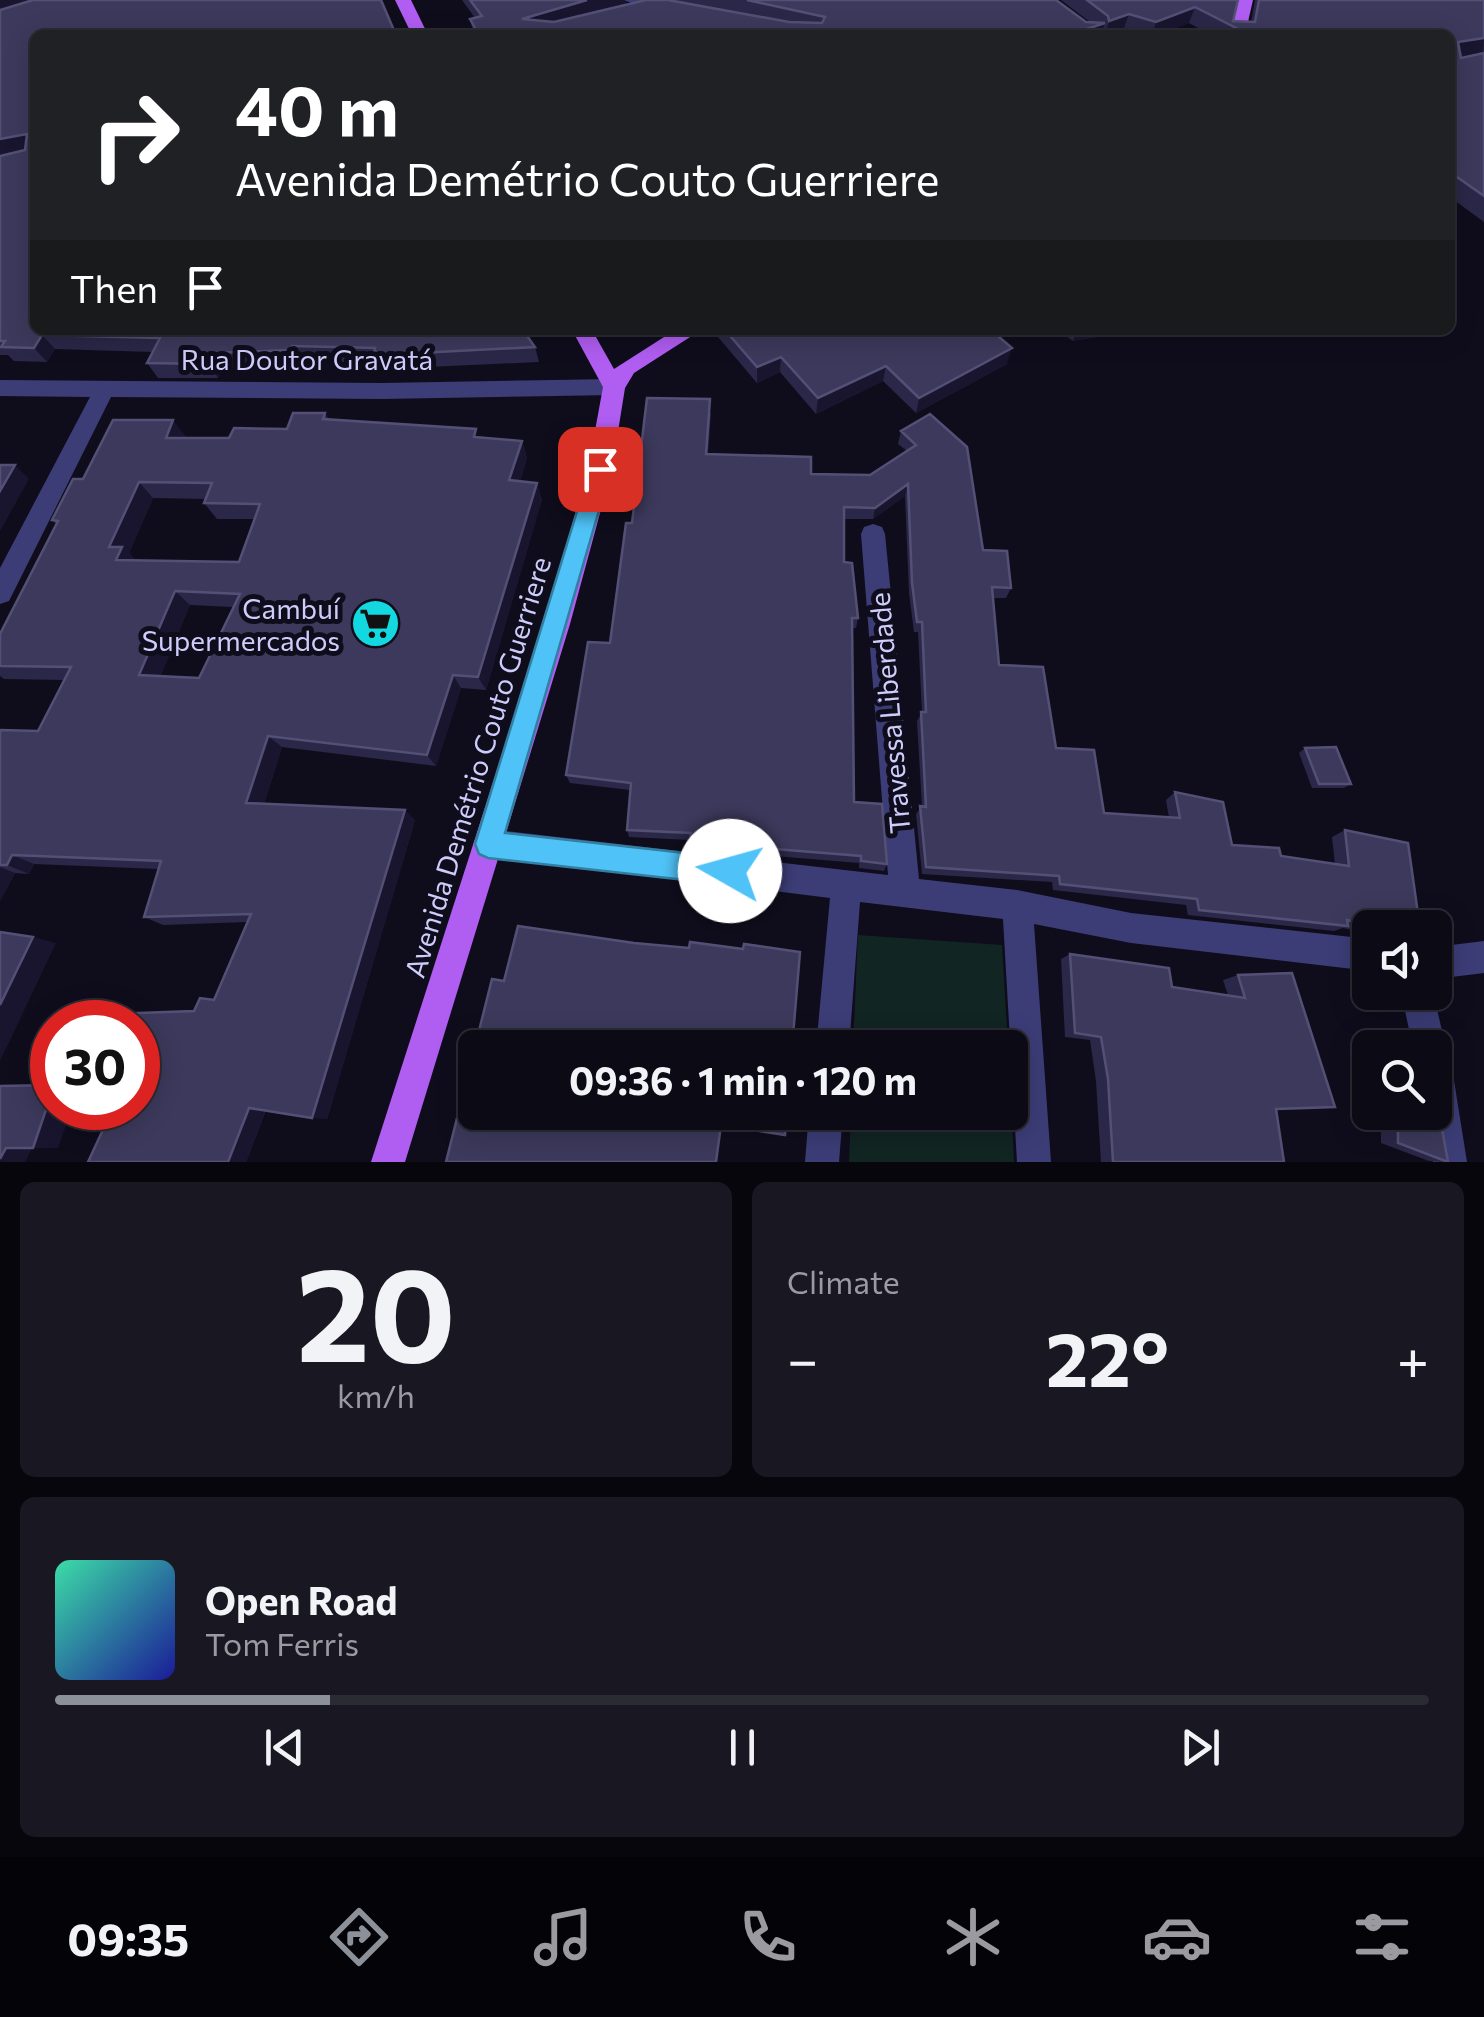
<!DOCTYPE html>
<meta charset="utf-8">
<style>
:root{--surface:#0b0a15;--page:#191822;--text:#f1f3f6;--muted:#9a9aa0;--line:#2b2b34;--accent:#8c9099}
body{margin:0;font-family:Commissioner,sans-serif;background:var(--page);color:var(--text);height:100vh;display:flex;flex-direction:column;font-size:38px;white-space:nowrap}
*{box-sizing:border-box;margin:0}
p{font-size:32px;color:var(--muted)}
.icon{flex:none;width:55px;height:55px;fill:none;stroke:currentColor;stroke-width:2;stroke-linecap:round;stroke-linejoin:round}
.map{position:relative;height:1162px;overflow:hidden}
.side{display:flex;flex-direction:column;gap:20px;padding:20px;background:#06060c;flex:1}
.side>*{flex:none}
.banner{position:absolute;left:30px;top:30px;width:1425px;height:305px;border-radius:15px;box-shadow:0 5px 25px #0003,0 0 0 2px var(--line);background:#202124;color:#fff;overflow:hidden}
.controls{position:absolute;left:1352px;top:910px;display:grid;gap:20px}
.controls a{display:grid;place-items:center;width:100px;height:100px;border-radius:15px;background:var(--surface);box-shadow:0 5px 25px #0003,0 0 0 2px var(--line);font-size:50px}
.speed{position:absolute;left:30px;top:1000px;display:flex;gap:20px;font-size:50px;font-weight:700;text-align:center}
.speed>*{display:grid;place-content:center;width:130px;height:130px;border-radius:50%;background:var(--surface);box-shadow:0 5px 25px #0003,0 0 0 2px var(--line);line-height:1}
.speed .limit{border:15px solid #d22;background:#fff;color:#111}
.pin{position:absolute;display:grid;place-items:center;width:85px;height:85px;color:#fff;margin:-42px;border-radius:20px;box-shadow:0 5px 15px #0006}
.me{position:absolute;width:110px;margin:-55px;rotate:277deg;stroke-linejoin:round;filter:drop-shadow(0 0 8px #0008)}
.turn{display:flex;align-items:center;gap:35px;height:210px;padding:0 40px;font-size:45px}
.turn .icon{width:130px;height:130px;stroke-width:2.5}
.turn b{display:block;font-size:70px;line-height:85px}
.then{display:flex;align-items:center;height:95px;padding:0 40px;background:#0003;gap:20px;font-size:38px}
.big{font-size:75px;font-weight:700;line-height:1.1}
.side .tile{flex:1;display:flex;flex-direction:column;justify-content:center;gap:15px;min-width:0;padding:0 35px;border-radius:15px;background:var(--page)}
.side .dial{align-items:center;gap:0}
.dial b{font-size:130px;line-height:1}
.song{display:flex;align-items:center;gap:30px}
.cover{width:120px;height:120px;border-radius:15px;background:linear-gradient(135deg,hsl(160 70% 55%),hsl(240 70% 35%))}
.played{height:10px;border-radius:5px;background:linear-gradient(90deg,var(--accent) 20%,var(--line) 20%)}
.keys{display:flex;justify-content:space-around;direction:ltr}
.heat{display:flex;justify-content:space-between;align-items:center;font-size:55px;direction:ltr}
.side .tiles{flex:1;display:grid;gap:20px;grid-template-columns:1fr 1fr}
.tile:last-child{grid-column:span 2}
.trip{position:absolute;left:458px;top:1030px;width:570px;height:100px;border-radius:15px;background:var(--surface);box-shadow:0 5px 25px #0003,0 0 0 2px var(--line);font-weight:700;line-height:100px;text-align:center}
.tabs{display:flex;height:160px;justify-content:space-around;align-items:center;background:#040408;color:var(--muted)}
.tabs .icon{width:70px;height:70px}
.tabs .selected{color:var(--accent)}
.tabs b{font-size:45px;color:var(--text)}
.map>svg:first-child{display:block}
.green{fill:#112523}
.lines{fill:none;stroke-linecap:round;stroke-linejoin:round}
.minor{fill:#3c3d77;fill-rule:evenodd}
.major{fill:#b05df1;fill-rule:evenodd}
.wall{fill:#2b2748;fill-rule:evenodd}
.shaded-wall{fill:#19152f}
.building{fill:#3d395c;stroke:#545075;stroke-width:2.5;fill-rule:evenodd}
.route{fill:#4fc3f7;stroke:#337fa1;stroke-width:2.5}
.labels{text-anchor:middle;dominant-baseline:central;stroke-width:10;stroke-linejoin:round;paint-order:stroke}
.street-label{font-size:28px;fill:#ceccfb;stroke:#0f0d1c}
.poi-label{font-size:28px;fill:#ceccfb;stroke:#0f0d1c;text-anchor:end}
</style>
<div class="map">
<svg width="1484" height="1162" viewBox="0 0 1484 1162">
<rect width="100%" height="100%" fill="#0f0d1c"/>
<g class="green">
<polygon points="858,935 1002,945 1008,1047 853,1047"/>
<polygon points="1010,1087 1014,1162 849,1162 851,1113 1010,1112"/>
</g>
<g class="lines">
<g class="minor">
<polygon points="623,0 649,0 678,10 670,15"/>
<polygon points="614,379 625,387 614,395 382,399 111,397 9,601 0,604 0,568 90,397 0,396 0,380 382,383"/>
<polygon points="873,524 882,527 885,534 919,879 1017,890 1131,913 1370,939 1370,971 1131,943 1034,924 1051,1162 1017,1162 1003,919 860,902 849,1048 816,1048 830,898 478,854 473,844 478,834 488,829 888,875 861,534 864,527"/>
<polygon points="1484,941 1484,973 1435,979 1435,947"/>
<polygon points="1401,992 1433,992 1446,1048 1444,1055 1452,1068 1467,1162 1433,1162 1425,1112 1435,1112 1435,1048 1413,1048"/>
<polygon points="809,1112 843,1112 839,1162 805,1162"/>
</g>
<g class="major">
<polygon points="395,0 411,0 428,35 412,35"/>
<polygon points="1237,0 1253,0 1245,35 1229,35"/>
<polygon points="572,330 592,330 614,369 675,330 701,330 634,373 625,388 612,469 570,624 405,1162 371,1162 544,624 588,469 603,387"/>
</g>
</g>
<g class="wall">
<polygon points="0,0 35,35 35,330 535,347 539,362 404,368 381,366 379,363 300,361 298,365 223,368 218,378 158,378 147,363 153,352 55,349 47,362 14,361 8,355 0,355"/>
<path d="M462,0H625L626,5L700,6L673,0H1056L1086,22H1090L1061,0H1238L1233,21L1251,22L1255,0H1484V222L1450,197V35H1211L1189,23L1158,35H1139L1123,31L1111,35H1104L1102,31L1101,35H474L470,19L475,18ZM1483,52L1461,58V56Z"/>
<polygon points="712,330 1004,330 996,334 1007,364 916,413 883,381 816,414 780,372 757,383"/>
<polygon points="1058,330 1137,330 1073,341"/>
<polygon points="711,412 708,454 811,474 870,475 907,451 898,444 901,431 930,414 983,550 1011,588 1006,598 993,598 999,665 1056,748 1104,813 1169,818 1166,800 1175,792 1232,845 1281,856 1335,864 1332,837 1345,830 1420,928 1370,928 1370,934 1343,928 1334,931 1188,915 1186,905 1053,890 1052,882 922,874 916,814 922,806 917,721 922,712 918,632 914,632 909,593 905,496 873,519 844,519 844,562 858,618 856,628 852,628 854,802 887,864 884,871 859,868 859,863 691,849 690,840 629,837 627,830 630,790 570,783 566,775 610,643 632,523"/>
<path d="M325,413L329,420L522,441L527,458L520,481L542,499L486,690L461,688L436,766L282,747L264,804L415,820L327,1119L266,1110L246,1162H88L194,1011L214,1000L247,922L163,925L144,917L158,869L34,864L29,874L15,873L0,901V730L38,731L64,680L4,679L0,676V634L56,524L52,520L83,479L186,438H229L287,429ZM153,498L206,499L204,503L217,519H255L239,562L136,561L129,553ZM190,605L233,607L199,678L160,676Z"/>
<polygon points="1305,748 1351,784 1344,788 1312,788 1299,753"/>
<polygon points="1070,954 1172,987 1228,995 1223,980 1238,975 1335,1107 1276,1109 1284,1162 1101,1162 1096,1081 1090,1040 1065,1037 1061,959"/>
<polygon points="1381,1112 1439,1112 1448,1162 1429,1161 1381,1143"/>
</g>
<g class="shaded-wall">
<polygon points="0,0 46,0 0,11"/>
<polygon points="587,0 625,0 626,5 527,35 522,19"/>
<polygon points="1195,7 1189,23 1158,35 1152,35 1156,22"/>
<polygon points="1129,14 1123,31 1111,35 1105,35 1109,21"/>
<polygon points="1105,23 1101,35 1068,35"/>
<polygon points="1484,38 1483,52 1450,58 1458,42"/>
<polygon points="27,134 35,150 0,157 0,139"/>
<polygon points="624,330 640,330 624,336"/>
<polygon points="1077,330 1137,330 1073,341"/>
<polygon points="42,335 55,349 47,362 34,348"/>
<polygon points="292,346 300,361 298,365 290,350"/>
<polygon points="1012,348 1007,364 916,413 919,398"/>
<polygon points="214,353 223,368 218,378 209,364"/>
<polygon points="781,357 780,372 757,383 757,367"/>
<polygon points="886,366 883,381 816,414 818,398"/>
<polygon points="173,420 186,437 166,438"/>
<polygon points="522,441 527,458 515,496 509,480"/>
<polygon points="15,465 29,479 0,531 0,491"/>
<polygon points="139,482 153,498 129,553 138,562 116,560 109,547"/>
<polygon points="537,483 542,499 486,690 478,677"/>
<polygon points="908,484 905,496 873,519 875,508"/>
<polygon points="175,591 190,605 156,688 139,675"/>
<polygon points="453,675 461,688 436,766 427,755"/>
<polygon points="268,736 282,747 261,813 246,803"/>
<polygon points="405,810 415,820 327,1119 312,1118"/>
<polygon points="12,855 34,864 29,874 7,865"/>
<polygon points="0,867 15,873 0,901"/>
<polygon points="33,937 56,943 0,1061 0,1005"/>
<polygon points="52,1092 52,1108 72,1108 58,1148 33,1148"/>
<polygon points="249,1108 266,1109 246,1162 228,1162"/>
<polygon points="6,1148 32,1148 25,1162 0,1162"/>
</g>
<g class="building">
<polygon points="33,0 381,0 396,35 35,35 35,330 523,330 535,347 398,354 374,352 375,348 292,346 290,350 214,353 209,364 147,363 160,338 42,335 34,348 1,347 5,341 0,341 0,156 25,150 27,134 0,139 0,10"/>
<polygon points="470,0 587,0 522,19 554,22 646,0 668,0 789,22 822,23 825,17 747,0 1056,0 1086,22 1105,23 1068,35 479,35 470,19 482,16"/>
<polygon points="1087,0 1238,0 1233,21 1255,22 1259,0 1484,0 1484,38 1458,42 1461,58 1484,53 1484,196 1450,172 1450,35 1250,35 1195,7 1156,22 1129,14 1109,21 1108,16"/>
<polygon points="725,330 991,330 1012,348 919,398 886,366 818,398 781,357 757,367"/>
<polygon points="647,398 710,399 706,454 811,457 811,474 870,475 916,445 901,431 930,414 967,447 983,550 1007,551 1011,588 992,587 999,665 1043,667 1056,748 1094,750 1104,813 1180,818 1175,792 1223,802 1232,845 1279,848 1281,856 1349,866 1345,830 1408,843 1420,928 1377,928 1347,920 1348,926 1199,910 1197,899 1060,884 1059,876 926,867 920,806 926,807 921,712 926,712 922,622 917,622 912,583 908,484 875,508 844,507 844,562 852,563 858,618 852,618 854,802 882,804 887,864 861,861 861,856 690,842 691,833 627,830 631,783 566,775 588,642 610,643 626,523 632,523"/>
<path d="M293,413H325L323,419L476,429L474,437L522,441L509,480L537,483L478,677L453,675L427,755L268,736L246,803L405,810L312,1118L249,1108L228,1162H88L113,1108H138V1022H81L83,1015L194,1011L200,998L214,1000L251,914L144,917L161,861L12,855L7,865H0V730L38,731L71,667L0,666V634L58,521L52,520L73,479H83L113,420H173L166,438H229L234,428L287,429ZM139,482L212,483L204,503L260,504L239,562L116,560L122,547H109ZM175,591L240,594L199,678L139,675Z"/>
<polygon points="0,465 15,465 0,491"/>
<polygon points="1336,747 1351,784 1319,784 1305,748"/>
<polygon points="518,926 634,943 689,948 690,942 743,949 744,944 800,952 792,1048 475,1048 475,1112 787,1112 785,1135 721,1125 716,1162 446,1162 492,979 504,981"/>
<polygon points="0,932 33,937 0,1005"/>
<polygon points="1070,954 1169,968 1172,987 1245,998 1238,975 1292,973 1335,1107 1276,1109 1284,1162 1113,1162 1108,1079 1101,1037 1075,1033"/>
<polygon points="1435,1070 1446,1074 1447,1107 1439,1112 1448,1162 1398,1143 1398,1112 1435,1112"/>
<polygon points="52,1085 52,1092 33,1148 6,1148 0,1159 0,1086"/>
</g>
<polygon class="route" points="600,461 611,469 505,833 730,858 739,862 743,871 739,881 730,885 488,858 479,854 475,844 590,469"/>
<defs>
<symbol id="supermarket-disc" viewBox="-11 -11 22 22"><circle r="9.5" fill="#13d8df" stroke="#0f0d1c"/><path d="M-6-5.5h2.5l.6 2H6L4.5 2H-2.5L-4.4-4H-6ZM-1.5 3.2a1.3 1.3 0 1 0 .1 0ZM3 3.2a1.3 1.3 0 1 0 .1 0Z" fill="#111"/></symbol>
</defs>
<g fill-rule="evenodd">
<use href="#supermarket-disc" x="348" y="596" width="55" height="55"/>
</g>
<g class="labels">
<g class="street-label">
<text x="307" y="359">Rua Doutor Gravatá</text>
<text transform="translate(889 713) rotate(-95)">Travessa Liberdade</text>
<text transform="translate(477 767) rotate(-73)">Avenida Demétrio Couto Guerriere</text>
</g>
<g class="poi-label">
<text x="340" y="608">Cambuí<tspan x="340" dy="32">Supermercados</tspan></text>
</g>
</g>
</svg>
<div class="controls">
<a><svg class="icon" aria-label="sound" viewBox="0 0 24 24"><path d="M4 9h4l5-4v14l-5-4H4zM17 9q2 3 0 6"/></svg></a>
<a><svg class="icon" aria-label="search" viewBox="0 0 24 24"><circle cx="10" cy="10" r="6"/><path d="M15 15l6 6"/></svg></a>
</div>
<div class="speed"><div class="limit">30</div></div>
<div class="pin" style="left:600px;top:469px;background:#d93025"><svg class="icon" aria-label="arrive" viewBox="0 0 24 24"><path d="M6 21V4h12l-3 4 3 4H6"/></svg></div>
<svg class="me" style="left:730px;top:871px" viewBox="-20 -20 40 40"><circle r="19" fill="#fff"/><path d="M0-13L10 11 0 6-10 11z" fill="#4fc3f7"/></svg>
<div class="trip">09:36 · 1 min · 120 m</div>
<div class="banner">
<div class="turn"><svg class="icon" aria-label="right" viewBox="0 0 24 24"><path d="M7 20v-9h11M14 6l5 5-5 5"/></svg><div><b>40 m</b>Avenida Demétrio Couto Guerriere</div></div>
<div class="then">Then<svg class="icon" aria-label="arrive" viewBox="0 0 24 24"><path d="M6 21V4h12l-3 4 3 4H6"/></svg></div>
</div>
</div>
<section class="side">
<div class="tiles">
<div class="tile dial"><b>20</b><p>km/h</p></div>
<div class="tile"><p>Climate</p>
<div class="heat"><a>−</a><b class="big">22°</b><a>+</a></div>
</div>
<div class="tile">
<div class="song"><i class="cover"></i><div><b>Open Road</b><p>Tom Ferris</p></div></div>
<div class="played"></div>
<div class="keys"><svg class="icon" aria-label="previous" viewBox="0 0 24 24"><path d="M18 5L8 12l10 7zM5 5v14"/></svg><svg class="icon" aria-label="pause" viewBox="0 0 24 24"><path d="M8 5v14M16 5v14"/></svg><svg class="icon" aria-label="next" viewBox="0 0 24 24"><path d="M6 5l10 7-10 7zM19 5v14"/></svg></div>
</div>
</div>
</section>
<nav class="tabs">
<b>09:35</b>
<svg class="icon selected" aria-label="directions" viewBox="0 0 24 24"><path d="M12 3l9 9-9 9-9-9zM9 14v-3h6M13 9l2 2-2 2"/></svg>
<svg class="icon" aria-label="music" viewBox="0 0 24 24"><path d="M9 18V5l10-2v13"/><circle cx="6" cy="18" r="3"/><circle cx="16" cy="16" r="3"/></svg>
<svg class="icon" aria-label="phone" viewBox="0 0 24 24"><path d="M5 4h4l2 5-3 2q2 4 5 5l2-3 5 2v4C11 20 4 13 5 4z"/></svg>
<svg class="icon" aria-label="climate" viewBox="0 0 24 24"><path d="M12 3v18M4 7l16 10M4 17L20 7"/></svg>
<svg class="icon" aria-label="car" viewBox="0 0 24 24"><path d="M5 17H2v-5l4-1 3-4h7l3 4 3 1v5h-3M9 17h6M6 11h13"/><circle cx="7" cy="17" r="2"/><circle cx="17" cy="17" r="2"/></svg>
<svg class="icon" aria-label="filters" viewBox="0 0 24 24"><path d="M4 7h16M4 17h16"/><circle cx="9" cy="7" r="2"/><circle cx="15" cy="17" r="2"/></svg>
</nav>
